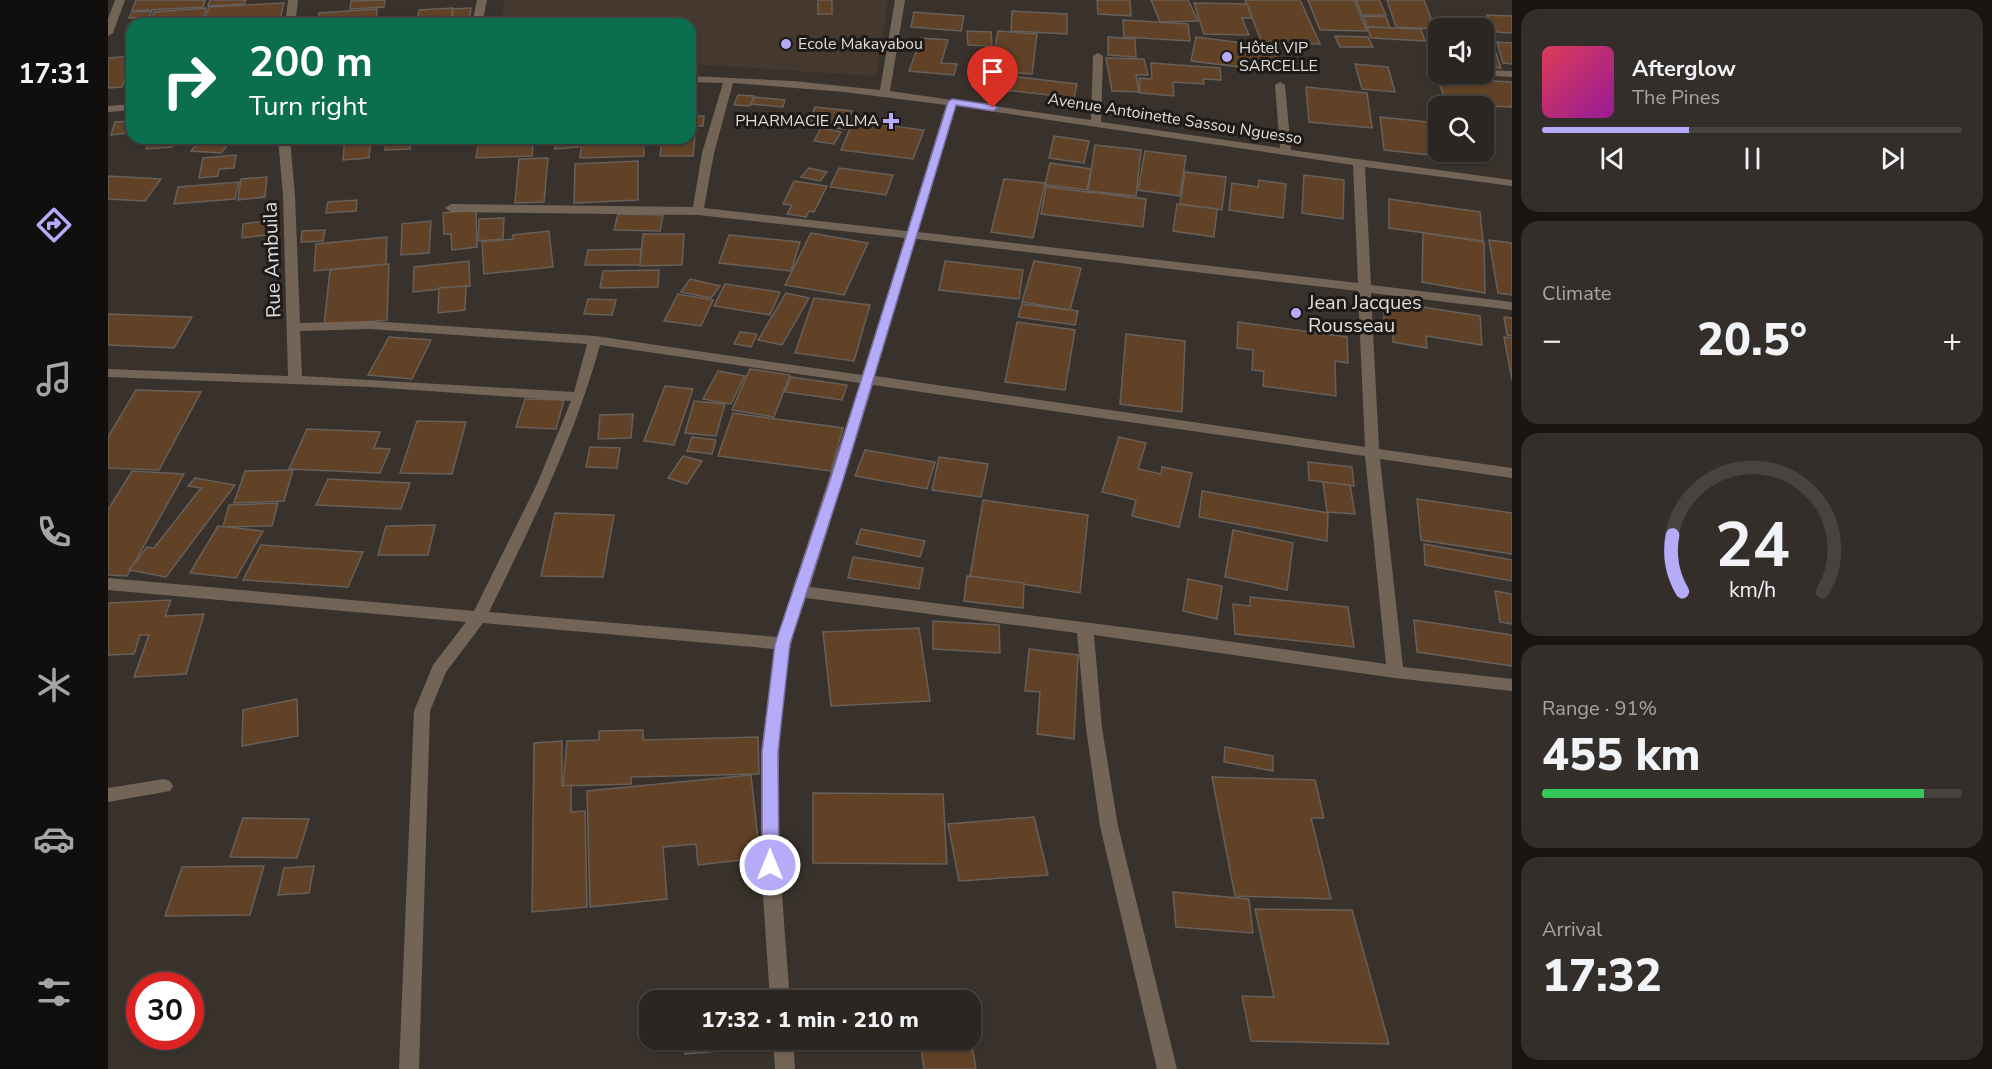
<!DOCTYPE html>
<meta charset="utf-8">
<style>
:root{--surface:#2b2621;--page:#332e2a;--text:#f1f3f6;--muted:#a6a5a5;--line:#47433f;--accent:#b6abf8}
body{margin:0;font-family:"Nunito Sans",sans-serif;background:var(--page);color:var(--text);height:100vh;display:flex;flex-direction:column;font-size:22px;white-space:nowrap}
*{box-sizing:border-box;margin:0}
p{font-size:20px;color:var(--muted)}
.icon{flex:none;width:33px;height:33px;fill:none;stroke:currentColor;stroke-width:2;stroke-linecap:round;stroke-linejoin:round}
.map{position:relative;flex:1;overflow:hidden}
.side{display:flex;flex-direction:column;gap:9px;padding:9px;background:#181512;width:480px}
.side>*{flex:none}
.hud{position:absolute;left:18px;top:18px;width:570px;height:126px;border-radius:18px;box-shadow:0 2px 4px #0004,0 0 0 2px var(--line);background:#0b6e4f;color:#fff;overflow:hidden}
.fabs{position:absolute;left:1320px;top:18px;display:grid;gap:12px}
.fabs a{display:grid;place-items:center;width:66px;height:66px;border-radius:12px;background:var(--surface);box-shadow:0 2px 4px #0004,0 0 0 2px var(--line);font-size:30px}
.speed{position:absolute;left:18px;top:972px;display:flex;gap:12px;font-size:30px;font-weight:700;text-align:center}
.speed>*{display:grid;place-content:center;width:78px;height:78px;border-radius:50%;background:var(--surface);box-shadow:0 2px 4px #0004,0 0 0 2px var(--line);line-height:1}
.speed .limit{border:9px solid #d22;background:#fff;color:#111}
.pin{position:absolute;display:grid;place-items:center;width:51px;height:51px;color:#fff;margin:-62px -26px;border-radius:50% 50% 50% 0;rotate:-45deg;box-shadow:0 0 6px #0007}
.pin .icon{rotate:45deg}
.me{position:absolute;width:66px;margin:-33px;rotate:0deg;stroke-linejoin:round;filter:drop-shadow(0 0 4px #0008)}
.turn{display:flex;align-items:center;gap:21px;height:126px;padding:0 24px;font-size:27px}
.turn .icon{width:78px;height:78px;stroke-width:2.5}
.turn b{display:block;font-size:42px;line-height:51px}
.big{font-size:45px;font-weight:800;line-height:1.1}
.side .tile{flex:1;display:flex;flex-direction:column;justify-content:center;gap:9px;min-width:0;padding:0 21px;border-radius:18px;background:var(--page)}
.side .dial{align-items:center;gap:0}
.dial svg{height:156px;overflow:visible;fill:none;stroke:var(--line);stroke-width:7;stroke-linecap:round;text-anchor:middle}
.dial text{fill:var(--text);stroke:none}
.song{display:flex;align-items:center;gap:18px}
.cover{width:72px;height:72px;border-radius:9px;background:linear-gradient(135deg,hsl(350 70% 55%),hsl(300 70% 35%))}
.played{height:6px;border-radius:3px;background:linear-gradient(90deg,var(--accent) 35%,var(--line) 35%)}
.keys{display:flex;justify-content:space-around;direction:ltr}
.heat{display:flex;justify-content:space-between;align-items:center;font-size:33px;direction:ltr}
.charge{height:9px;border-radius:4px;background:linear-gradient(90deg,#34c759 91%,var(--line) 0)}
.trip{position:absolute;left:531px;top:990px;width:342px;height:60px;border-radius:18px;background:var(--surface);box-shadow:0 2px 4px #0004,0 0 0 2px var(--line);font-weight:800;line-height:60px;text-align:center}
main{display:flex;flex:1;min-height:0}
.dock{display:flex;flex-direction:column;width:108px;justify-content:space-around;align-items:center;background:#110f0d;color:var(--muted)}
.dock .icon{width:42px;height:42px}
.dock .current{color:var(--accent)}
.dock b{font-size:27px;color:var(--text)}
.map>svg:first-child{display:block}
.built{fill:#45392f}
.building{fill:#614227;stroke:#675f59;stroke-width:1.5}
.lines{fill:none;stroke-linecap:round;stroke-linejoin:round}
.minor{fill:#736458;fill-rule:evenodd}
.route{fill:#b6abf8;stroke:#766fa1;stroke-width:1.5}
.poi-dot{fill:#b6abf8;stroke:#1e1a18;stroke-width:2}
.labels{text-anchor:middle;dominant-baseline:central;stroke-width:6;stroke-linejoin:round;paint-order:stroke}
.far-poi-label{font-size:16px;fill:#e0dcd8;stroke:#1e1a18;text-anchor:start}
.far-street-label{font-size:16px;fill:#e0dcd8;stroke:#1e1a18}
.street-label{font-size:20px;fill:#e0dcd8;stroke:#1e1a18}
.poi-label{font-size:20px;fill:#e0dcd8;stroke:#1e1a18;text-anchor:start}
</style>
<main>
<nav class="dock">
<b>17:31</b>
<svg class="icon current" aria-label="directions" viewBox="0 0 24 24"><path d="M12 3l9 9-9 9-9-9zM9 14v-3h6M13 9l2 2-2 2"/></svg>
<svg class="icon" aria-label="music" viewBox="0 0 24 24"><path d="M9 18V5l10-2v13"/><circle cx="6" cy="18" r="3"/><circle cx="16" cy="16" r="3"/></svg>
<svg class="icon" aria-label="phone" viewBox="0 0 24 24"><path d="M5 4h4l2 5-3 2q2 4 5 5l2-3 5 2v4C11 20 4 13 5 4z"/></svg>
<svg class="icon" aria-label="climate" viewBox="0 0 24 24"><path d="M12 3v18M4 7l16 10M4 17L20 7"/></svg>
<svg class="icon" aria-label="car" viewBox="0 0 24 24"><path d="M5 17H2v-5l4-1 3-4h7l3 4 3 1v5h-3M9 17h6M6 11h13"/><circle cx="7" cy="17" r="2"/><circle cx="17" cy="17" r="2"/></svg>
<svg class="icon" aria-label="filters" viewBox="0 0 24 24"><path d="M4 7h16M4 17h16"/><circle cx="9" cy="7" r="2"/><circle cx="15" cy="17" r="2"/></svg>
</nav>
<div class="map">
<svg width="1404" height="1069" viewBox="0 0 1404 1069">
<rect width="100%" height="100%" fill="#39322c"/>
<polygon class="built" points="396,0 780,0 768,76 582,64 582,24 394,24"/>
<g class="building">
<polygon points="28,0 97,0 95,7 24,11"/>
<polygon points="102,0 138,0 136,4 100,6"/>
<polygon points="277,0 276,7 242,9 243,1"/>
<rect x="710" y="0" width="14" height="14"/>
<polygon points="989,0 1022,0 1023,16 990,14"/>
<polygon points="1043,0 1080,0 1090,21 1052,22"/>
<polygon points="1137,0 1192,0 1212,44 1154,43"/>
<polygon points="1200,0 1246,0 1259,31 1212,30"/>
<polygon points="1248,0 1271,0 1278,15 1254,15"/>
<polygon points="1279,0 1316,0 1327,29 1288,27"/>
<polygon points="176,3 171,24 95,24 101,7"/>
<polygon points="1086,3 1139,4 1144,18 1134,18 1141,35 1096,34"/>
<polygon points="98,8 94,24 33,24 36,17 45,16 46,12"/>
<polygon points="345,8 343,18 309,20 311,10"/>
<polygon points="363,8 361,24 344,24 345,9"/>
<polygon points="269,9 268,20 209,23 211,13"/>
<polygon points="44,11 41,17 21,18 24,12"/>
<polygon points="904,11 959,14 959,34 903,31"/>
<polygon points="806,12 856,16 853,31 803,27"/>
<polygon points="1379,15 1404,16 1404,33 1389,32"/>
<polygon points="1255,16 1278,17 1282,28 1259,27"/>
<polygon points="1015,20 1080,24 1082,41 1016,37"/>
<polygon points="1259,27 1313,29 1317,41 1263,38"/>
<polygon points="859,31 883,32 884,46 860,45"/>
<polygon points="890,31 929,34 924,74 883,71"/>
<polygon points="1227,36 1260,37 1265,47 1232,47"/>
<polygon points="1000,37 1027,39 1028,57 1000,55"/>
<polygon points="1088,37 1169,47 1166,71 1083,61"/>
<polygon points="813,38 840,40 833,63 849,64 846,75 801,71"/>
<polygon points="1376,39 1383,39 1393,68 1376,66"/>
<polygon points="1389,42 1404,43 1404,64 1395,63"/>
<polygon points="24,56 14,87 0,88 0,58"/>
<polygon points="998,58 1036,59 1040,75 1028,75 1031,92 1004,91"/>
<polygon points="1043,63 1112,68 1113,80 1095,79 1096,84 1065,82 1066,96 1032,93 1031,78 1044,79"/>
<polygon points="1247,64 1280,67 1287,92 1254,89"/>
<polygon points="885,74 969,84 966,98 880,88"/>
<polygon points="1329,78 1404,82 1404,107 1339,104"/>
<polygon points="1198,87 1259,93 1264,128 1201,122"/>
<polygon points="630,95 646,96 642,106 626,105"/>
<polygon points="647,97 677,100 675,107 643,104"/>
<polygon points="707,107 744,111 738,129 725,128 727,124 701,121"/>
<polygon points="582,116 596,116 595,126 588,126 585,156 552,156 554,138 582,138"/>
<polygon points="1272,117 1330,123 1330,152 1366,152 1368,160 1276,150"/>
<polygon points="24,121 22,133 3,135 7,122"/>
<polygon points="745,121 816,130 805,159 733,150"/>
<polygon points="713,128 733,132 726,144 706,141"/>
<polygon points="946,136 981,141 976,163 941,158"/>
<polygon points="42,138 68,138 64,147 38,149"/>
<polygon points="237,138 263,138 261,158 235,160"/>
<polygon points="279,138 304,138 302,149 277,150"/>
<polygon points="371,138 426,138 424,156 368,158"/>
<polygon points="447,138 470,138 470,147 447,149"/>
<polygon points="474,138 535,138 536,156 472,158"/>
<polygon points="92,140 122,142 113,153 83,151"/>
<polygon points="987,145 1033,150 1028,196 980,191"/>
<polygon points="1037,151 1078,156 1072,196 1030,190"/>
<polygon points="128,155 126,168 111,169 110,176 91,178 95,158"/>
<polygon points="440,158 436,202 407,203 411,159"/>
<polygon points="530,161 530,200 466,203 467,164"/>
<polygon points="942,163 983,169 979,190 937,185"/>
<polygon points="701,168 719,172 712,181 693,177"/>
<polygon points="731,168 785,175 778,195 722,187"/>
<polygon points="1077,172 1118,177 1114,210 1072,204"/>
<polygon points="1196,175 1236,180 1235,219 1194,213"/>
<polygon points="0,176 53,179 37,201 0,199"/>
<polygon points="159,177 157,197 130,200 133,179"/>
<polygon points="896,179 937,183 925,238 883,232"/>
<polygon points="1151,180 1178,184 1175,218 1121,210 1124,183 1150,187"/>
<polygon points="686,181 719,186 706,212 701,211 698,217 679,214 684,205 675,204"/>
<polygon points="131,182 127,199 66,204 70,187"/>
<polygon points="938,187 1038,199 1035,227 933,214"/>
<polygon points="1281,199 1372,212 1375,241 1281,228"/>
<polygon points="249,200 248,211 218,213 220,202"/>
<polygon points="1069,204 1109,209 1106,237 1065,231"/>
<polygon points="368,210 369,247 344,250 343,234 336,234 335,213"/>
<polygon points="510,214 555,215 552,231 506,230"/>
<polygon points="396,218 395,239 370,241 371,219"/>
<polygon points="158,221 158,235 134,238 135,224"/>
<polygon points="323,221 321,253 293,255 294,224"/>
<polygon points="217,230 215,241 193,242 194,231"/>
<polygon points="441,231 445,267 376,274 374,242 405,239 405,235"/>
<polygon points="703,233 760,243 736,295 677,285"/>
<polygon points="1315,233 1376,242 1377,293 1314,282"/>
<polygon points="535,234 576,234 574,265 532,266"/>
<polygon points="621,235 692,242 683,271 611,263"/>
<polygon points="279,237 278,264 206,271 208,244"/>
<polygon points="1381,240 1404,243 1404,295 1390,293"/>
<polygon points="533,249 532,265 477,265 480,250"/>
<polygon points="361,261 362,286 305,292 306,267"/>
<polygon points="837,261 915,270 911,299 831,290"/>
<polygon points="926,261 973,268 962,310 914,302"/>
<polygon points="281,264 279,320 216,326 222,270"/>
<polygon points="551,270 550,287 492,288 495,271"/>
<polygon points="582,279 612,286 603,298 573,292"/>
<polygon points="617,284 672,292 662,315 606,306"/>
<polygon points="358,286 357,310 330,313 331,288"/>
<polygon points="678,293 701,298 674,345 650,340"/>
<polygon points="570,294 605,300 593,326 556,321"/>
<polygon points="706,298 762,305 746,361 687,353"/>
<polygon points="480,299 508,300 504,315 476,314"/>
<polygon points="1276,301 1372,316 1374,345 1318,336 1319,348 1285,342 1285,332 1276,331"/>
<polygon points="914,304 970,311 967,325 910,317"/>
<polygon points="0,314 84,317 66,348 0,345"/>
<polygon points="1396,317 1404,318 1404,336 1399,335"/>
<polygon points="909,322 967,330 957,390 897,382"/>
<polygon points="1130,322 1239,337 1240,363 1227,361 1228,396 1155,386 1156,371 1144,370 1145,350 1129,348"/>
<polygon points="632,332 649,334 643,347 626,344"/>
<polygon points="1018,334 1077,341 1074,412 1012,404"/>
<polygon points="281,337 323,340 304,379 260,375"/>
<polygon points="1396,337 1404,338 1404,380"/>
<polygon points="642,369 682,375 666,417 624,410"/>
<polygon points="610,371 637,376 623,404 595,399"/>
<polygon points="683,377 739,385 734,400 677,392"/>
<polygon points="557,386 585,389 566,445 536,441"/>
<polygon points="28,390 93,392 51,470 0,468 0,437"/>
<polygon points="417,399 456,400 448,429 408,427"/>
<polygon points="586,401 617,404 608,436 577,433"/>
<polygon points="625,413 735,428 723,471 610,456"/>
<polygon points="525,414 523,438 490,439 492,415"/>
<polygon points="309,421 358,422 344,474 292,473"/>
<polygon points="199,429 272,432 266,448 282,449 272,473 181,469"/>
<polygon points="584,437 608,440 604,454 579,451"/>
<polygon points="1011,437 1038,443 1030,469 1053,474 1054,467 1084,473 1071,527 1024,516 1028,500 994,492"/>
<polygon points="482,447 512,448 509,468 478,467"/>
<polygon points="757,450 827,462 819,489 747,476"/>
<polygon points="575,456 594,461 579,484 560,478"/>
<polygon points="831,457 880,464 873,497 824,490"/>
<polygon points="1200,462 1244,467 1246,486 1201,480"/>
<polygon points="185,470 176,501 126,503 137,471"/>
<polygon points="24,471 76,474 19,576 0,575 0,510"/>
<polygon points="87,478 127,485 58,577 21,570 39,547 46,548 93,488 80,486"/>
<polygon points="220,479 302,483 293,509 208,505"/>
<polygon points="1215,482 1242,485 1247,514 1219,512"/>
<polygon points="1094,491 1220,513 1219,541 1091,517"/>
<polygon points="1309,499 1404,513 1404,554 1313,540"/>
<polygon points="875,500 980,515 972,593 862,576"/>
<polygon points="170,503 164,526 115,527 121,505"/>
<polygon points="447,513 506,515 495,577 433,576"/>
<polygon points="327,525 320,555 270,555 278,526"/>
<polygon points="110,526 155,531 128,578 82,573"/>
<polygon points="753,529 817,541 812,557 748,544"/>
<polygon points="1125,530 1185,543 1179,590 1117,577"/>
<polygon points="1316,544 1404,560 1404,581 1317,565"/>
<polygon points="153,545 255,552 240,587 135,580"/>
<polygon points="745,557 815,568 811,589 740,578"/>
<polygon points="859,576 916,583 915,608 856,601"/>
<polygon points="1080,579 1114,586 1109,619 1075,611"/>
<polygon points="1387,591 1404,594 1404,624 1392,622"/>
<polygon points="1142,597 1240,607 1246,647 1127,634 1125,604 1142,606"/>
<polygon points="63,600 57,616 96,614 78,674 26,677 41,635 32,635 26,654 0,655 0,603"/>
<polygon points="1306,620 1404,635 1404,666 1309,652"/>
<polygon points="825,621 891,625 892,653 825,649"/>
<polygon points="811,628 822,701 723,706 715,632"/>
<polygon points="921,649 970,655 966,739 929,734 932,692 917,691"/>
<polygon points="189,699 190,736 134,746 135,710"/>
<polygon points="535,730 535,740 650,737 651,774 523,777 523,784 455,786 459,741 491,740 491,731"/>
<polygon points="454,741 454,786 463,785 463,812 477,811 479,907 424,912 426,743"/>
<polygon points="1117,747 1165,756 1165,771 1116,762"/>
<polygon points="643,775 652,858 590,865 588,844 555,847 559,899 482,907 479,791"/>
<polygon points="1104,777 1207,780 1216,818 1203,818 1223,899 1127,896"/>
<polygon points="705,793 835,794 839,864 705,863"/>
<polygon points="926,817 940,875 851,881 840,824"/>
<polygon points="135,818 201,819 189,858 122,857"/>
<polygon points="156,866 142,915 57,916 74,867"/>
<polygon points="206,866 201,893 170,895 176,868"/>
<polygon points="1065,892 1141,899 1145,933 1068,927"/>
<polygon points="1147,909 1244,910 1281,1044 1143,1041 1134,996 1166,997"/>
<polygon points="862,1033 868,1069 816,1069 812,1040 862,1040"/>
<polygon points="576,1040 634,1040 635,1049 577,1054"/>
</g>
<g class="lines">
<g class="minor">
<polygon points="7,0 17,0 5,33 0,36 0,19"/>
<polygon points="180,0 190,0 187,24 177,24"/>
<polygon points="369,0 379,0 374,24 364,24"/>
<path d="M787,0H797L782,91L983,120L985,56L990,53L995,56L993,122L1172,148L1167,85L1172,82L1177,85L1183,150L1404,180V186L1257,167L1263,285L1404,302V310L1263,293L1271,449L1404,468V478L1272,459L1295,667L1404,679V691L1287,678L986,635L994,728L1010,826L1069,1069H1049L992,826L978,728L969,633L698,598C693,613 686,629 683,645C661,762 673,882 682,1000H662L653,865V752L666,649L375,623L338,672L322,711L311,1069H291L306,711L325,665L358,622L0,590V578L366,611L429,484L463,401L263,387L0,377V369L180,376L175,196L170,138H182L187,196L192,323L262,321L487,336L754,375L797,238L590,215L343,212L337,208L343,204L585,207L594,153L615,83L582,82V76L685,81L772,90ZM625,83L736,92L838,105L799,231L596,208L606,153ZM848,106L1245,165L1250,283L810,232ZM808,239L1250,291L1257,447L767,376ZM262,329L479,344L466,392L194,376L192,331ZM492,345L752,383L669,637L381,612C424,524 466,439 492,345ZM765,385L1257,456L1278,664L1084,636L702,587Z"/>
<polygon points="1376,70 1404,71 1404,77 1372,75 1371,74 1376,74"/>
<polygon points="24,104 24,110 0,112 0,106"/>
<polygon points="56,779 62,781 65,786 62,791 0,802 0,788"/>
<polygon points="665,1040 685,1040 687,1069 667,1069"/>
</g>
</g>
<polygon class="route" points="844,99 885,105 890,108 885,111 848,105 735,480 682,644 670,752 671,865 668,870 662,872 656,870 654,865 654,752 667,644 722,480 840,102"/>
<g class="poi-dot">
<circle cx="678" cy="44" r="6"/>
<circle cx="1119" cy="57" r="6"/>
<path d="M780 112h6v6h6v6h-6v6h-6v-6h-6v-6h6z"/>
<circle cx="1188" cy="313" r="6"/>
</g>
<g class="labels">
<g class="far-poi-label">
<text x="690" y="44">Ecole Makayabou</text>
<text x="1131" y="48">Hôtel VIP<tspan x="1131" dy="18">SARCELLE</tspan></text>
<text x="771" y="121" text-anchor="end">PHARMACIE ALMA</text>
</g>
<g class="far-street-label">
<text transform="translate(1067 119) rotate(9)">Avenue Antoinette Sassou Nguesso</text>
</g>
<g class="street-label">
<text transform="translate(164 260) rotate(-92)">Rue Ambuila</text>
</g>
<g class="poi-label">
<text x="1200" y="302">Jean Jacques<tspan x="1200" dy="23">Rousseau</tspan></text>
</g>
</g>
</svg>
<div class="fabs">
<a><svg class="icon" aria-label="sound" viewBox="0 0 24 24"><path d="M4 9h4l5-4v14l-5-4H4zM17 9q2 3 0 6"/></svg></a>
<a><svg class="icon" aria-label="search" viewBox="0 0 24 24"><circle cx="10" cy="10" r="6"/><path d="M15 15l6 6"/></svg></a>
</div>
<div class="speed"><div class="limit">30</div></div>
<div class="pin" style="left:885px;top:108px;background:#d93025"><svg class="icon" aria-label="arrive" viewBox="0 0 24 24"><path d="M6 21V4h12l-3 4 3 4H6"/></svg></div>
<svg class="me" style="left:662px;top:865px" viewBox="-20 -20 40 40"><circle r="17" fill="#b6abf8" stroke="#fff" stroke-width="3"/><path d="M0-11L8 9 0 5-8 9z" fill="#fff"/></svg>
<div class="trip">17:32 · 1 min · 210 m</div>
<div class="hud">
<div class="turn"><svg class="icon" aria-label="right" viewBox="0 0 24 24"><path d="M7 20v-9h11M14 6l5 5-5 5"/></svg><div><b>200 m</b>Turn right</div></div>
</div>
</div>
<section class="side">
<div class="tile">
<div class="song"><i class="cover"></i><div><b>Afterglow</b><p>The Pines</p></div></div>
<div class="played"></div>
<div class="keys"><svg class="icon" aria-label="previous" viewBox="0 0 24 24"><path d="M18 5L8 12l10 7zM5 5v14"/></svg><svg class="icon" aria-label="pause" viewBox="0 0 24 24"><path d="M8 5v14M16 5v14"/></svg><svg class="icon" aria-label="next" viewBox="0 0 24 24"><path d="M6 5l10 7-10 7zM19 5v14"/></svg></div>
</div>
<div class="tile"><p>Climate</p>
<div class="heat"><a>−</a><b class="big">20.5°</b><a>+</a></div>
</div>
<div class="tile dial"><svg viewBox="0 0 100 80">
<path d="M14 69A42 42 0 1 1 86 69"/>
<path d="M14 69A42 42 0 0 1 9 40" stroke="#b6abf8"/>
<text x="50" y="56" font-size="32" font-weight="700">24</text>
<text x="50" y="72" font-size="11">km/h</text>
</svg></div>
<div class="tile"><p>Range · 91%</p><b class="big">455 km</b><div class="charge"></div></div>
<div class="tile"><p>Arrival</p><b class="big">17:32</b></div>
</section>
</main>
